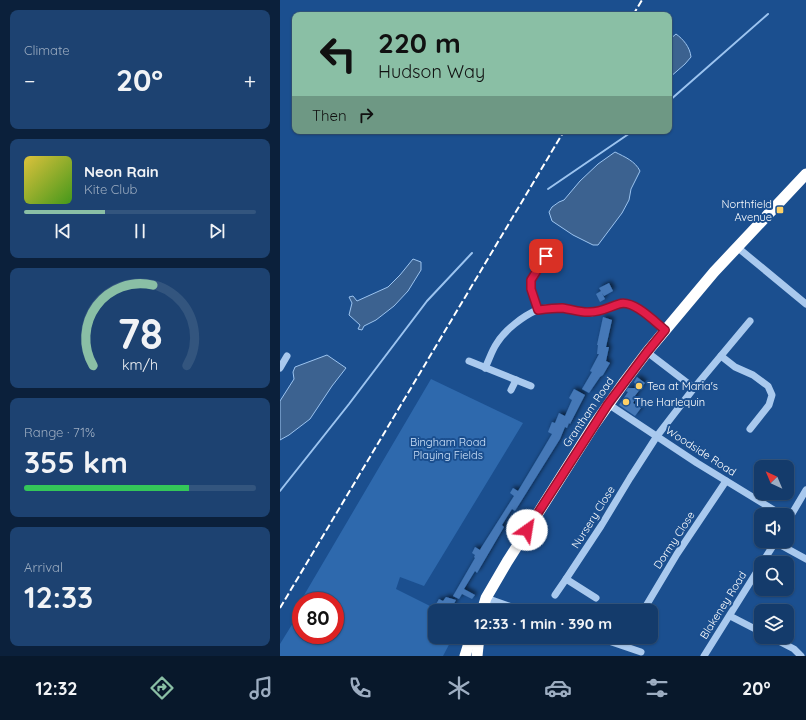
<!DOCTYPE html>
<meta charset="utf-8">
<style>
:root{--surface:#143b6b;--page:#1d4271;--text:#f1f3f6;--muted:#9dadc1;--line:#33557e;--accent:#8abfa5}
body{margin:0;font-family:Quicksand,sans-serif;background:var(--page);color:var(--text);height:100vh;display:flex;flex-direction:column;font-size:15px;white-space:nowrap}
*{box-sizing:border-box;margin:0}
p{font-size:13px;color:var(--muted)}
.icon{flex:none;width:22px;height:22px;fill:none;stroke:currentColor;stroke-width:2;stroke-linecap:round;stroke-linejoin:round}
.map{position:relative;flex:1;overflow:hidden}
.sheet{display:flex;flex-direction:column;gap:10px;padding:10px;background:#0b203b;width:280px}
.sheet>*{flex:none}
.hud{position:absolute;left:12px;top:12px;width:380px;height:122px;border-radius:8px;box-shadow:0 1px 3px #0004,0 0 0 1px var(--line);background:#8abfa5;color:#111;overflow:hidden}
.needle{width:26px;rotate:316deg}
.buttons{position:absolute;left:474px;top:460px;display:grid;gap:8px}
.buttons a{display:grid;place-items:center;width:40px;height:40px;border-radius:8px;background:var(--surface);box-shadow:0 1px 3px #0004,0 0 0 1px var(--line);font-size:20px}
.speed{position:absolute;left:12px;top:592px;display:flex;gap:8px;font-size:20px;font-weight:700;text-align:center}
.speed>*{display:grid;place-content:center;width:52px;height:52px;border-radius:50%;background:var(--surface);box-shadow:0 1px 3px #0004,0 0 0 1px var(--line);line-height:1}
.speed .limit{border:6px solid #d22;background:#fff;color:#111}
.pin{position:absolute;display:grid;place-items:center;width:34px;height:34px;color:#fff;margin:-17px;border-radius:8px;box-shadow:0 2px 6px #0006}
.me{position:absolute;width:44px;margin:-22px;rotate:32deg;stroke-linejoin:round;filter:drop-shadow(0 0 3px #0008)}
.turn{display:flex;align-items:center;gap:14px;height:84px;padding:0 20px;font-size:18px}
.turn .icon{width:52px;height:52px;stroke-width:2.5}
.turn b{display:block;font-size:28px;line-height:34px}
.then{display:flex;align-items:center;height:38px;padding:0 20px;background:#0003;gap:8px;font-size:15px}
.big{font-size:30px;font-weight:700;line-height:1.1}
.sheet .widget{flex:1;display:flex;flex-direction:column;justify-content:center;gap:6px;min-width:0;padding:0 14px;border-radius:8px;background:var(--page)}
.sheet .dial{align-items:center;gap:0}
.dial svg{height:104px;overflow:visible;fill:none;stroke:var(--line);stroke-width:7;stroke-linecap:round;text-anchor:middle}
.dial text{fill:var(--text);stroke:none}
.song{display:flex;align-items:center;gap:12px}
.cover{width:48px;height:48px;border-radius:6px;background:linear-gradient(135deg,hsl(50 70% 55%),hsl(100 70% 35%))}
.played{height:4px;border-radius:2px;background:linear-gradient(90deg,var(--accent) 35%,var(--line) 35%)}
.keys{display:flex;justify-content:space-around;direction:ltr}
.heat{display:flex;justify-content:space-between;align-items:center;font-size:22px;direction:ltr}
.charge{height:6px;border-radius:3px;background:linear-gradient(90deg,#34c759 71%,var(--line) 0)}
.trip{position:absolute;left:148px;top:604px;width:230px;height:40px;border-radius:8px;background:var(--surface);box-shadow:0 1px 3px #0004,0 0 0 1px var(--line);font-weight:700;line-height:40px;text-align:center}
.menu{display:flex;height:64px;justify-content:space-around;align-items:center;background:#08182b;color:var(--muted)}
.menu .icon{width:28px;height:28px}
.menu .current{color:var(--accent)}
.menu b{font-size:18px;color:var(--text)}
main{display:flex;flex:1;min-height:0}
.map>svg:first-child{display:block}
.green{fill:#2e69ad}
.water{fill:#3c6290;stroke:#9cc4f0}
.lines{fill:none;stroke-linecap:round;stroke-linejoin:round}
.stream{stroke:#9cc4f0;stroke-width:2}
.building{fill:#4478b7;filter:url(#shadow)}
.minor{stroke:#a9c9ee;stroke-width:7}
.highway{stroke:#fff;stroke-width:11}
.rail{stroke:#fff;stroke-width:2;stroke-dasharray:7 3;stroke-linecap:butt}
.route-casing{stroke:#92132f;stroke-width:10}
.route{stroke:#e11d48;stroke-width:7}
.poi-dot{fill:#ffd166;stroke:#1b4f8f;stroke-width:1.5}
.labels{text-anchor:middle;dominant-baseline:central;stroke-width:4;stroke-linejoin:round;paint-order:stroke}
.poi-label{font-size:11px;fill:#fff;stroke:#1b4f8f;text-anchor:start}
.street-label{font-size:11px;fill:#fff;stroke:#1b4f8f}
.park-label{font-size:11px;fill:#cfe3fa;stroke:#1b4f8f}
</style>
<main>
<section class="sheet">
<div class="widget"><p>Climate</p>
<div class="heat"><a>−</a><b class="big">20°</b><a>+</a></div>
</div>
<div class="widget">
<div class="song"><i class="cover"></i><div><b>Neon Rain</b><p>Kite Club</p></div></div>
<div class="played"></div>
<div class="keys"><svg class="icon" aria-label="previous" viewBox="0 0 24 24"><path d="M18 5L8 12l10 7zM5 5v14"/></svg><svg class="icon" aria-label="pause" viewBox="0 0 24 24"><path d="M8 5v14M16 5v14"/></svg><svg class="icon" aria-label="next" viewBox="0 0 24 24"><path d="M6 5l10 7-10 7zM19 5v14"/></svg></div>
</div>
<div class="widget dial"><svg viewBox="0 0 100 80">
<path d="M14 69A42 42 0 1 1 86 69"/>
<path d="M14 69A42 42 0 0 1 60 7" stroke="#8abfa5"/>
<text x="50" y="56" font-size="32" font-weight="700">78</text>
<text x="50" y="72" font-size="11">km/h</text>
</svg></div>
<div class="widget"><p>Range · 71%</p><b class="big">355 km</b><div class="charge"></div></div>
<div class="widget"><p>Arrival</p><b class="big">12:33</b></div>
</section>
<div class="map">
<svg width="526" height="656" viewBox="0 0 526 656">
<defs>
<filter id="shadow"><feDropShadow dx="2.5" dy="-2.5" stdDeviation="2" flood-color="#0009"/></filter>
</defs>
<rect width="100%" height="100%" fill="#1b4f8f"/>
<polygon class="green" points="151,379 243,423 144,586 120,577 116,589 160,611 155,611 155,637 173,637 163,656 0,656 0,644 21,610 21,635 55,635 55,601 25,601 23,597"/>
<g class="water">
<path d="M396,34C403,39 410,47 411,57L405,64L389,78V40Z"/>
<path d="M335,152C345,157 355,161 360,171L351,189L349,200L342,213L318,245H313L293,235L272,221L269,212L272,207L279,202L284,200L300,181L318,164Z"/>
<polygon points="133,259 141,262 141,270 128,291 114,306 96,320 84,326 82,330 78,329 80,325 69,315 72,303 69,297 73,296 77,301 108,287 120,275"/>
<polygon points="47,355 66,368 52,386 30,419 9,435 0,440 0,401 14,379 13,372 15,367"/>
</g>
<g class="lines">
<g class="stream">
<polyline points="389,101 488,14"/>
<polyline points="268,189 353,131"/>
<polyline points="0,491 69,404 147,301 192,253"/>
</g>
</g>
<g class="building">
<polygon points="329,283 333,291 324,296 322,293 325,299 320,302 316,294 321,291 319,288"/>
<polygon points="323,317 332,320 326,347 329,347 326,361 330,363 323,375 320,377 309,393 302,389 312,372 310,371 319,354 317,354 318,345 317,345"/>
<polygon points="357,377 365,383 354,397 356,398 353,403 361,408 355,416 339,405 348,392 346,391 348,388 358,388 354,382"/>
<polygon points="294,389 305,395 290,424 289,423 287,428 285,427 280,439 235,511 232,509 222,525 224,527 197,573 195,571 184,589 195,595 192,599 182,594 179,599 173,596 195,558 194,557 195,555 192,553 195,547 200,550 201,548 234,496 230,493 233,488 238,491 262,451 272,434 268,432 272,422 275,423 279,413 285,416 292,400 289,398"/>
<polygon points="166,597 176,600 170,611 166,611 155,606 159,599 163,601"/>
</g>
<g class="lines">
<g class="minor">
<polyline points="457,247 526,304"/>
<polyline points="266,256 274,261"/>
<polyline points="257,310 251,289 251,280 271,249"/>
<polyline points="367,352 414,388"/>
<polyline points="441,356 455,367 473,375 488,386 492,395 489,405 470,429"/>
<polyline points="189,361 251,386"/>
<polyline points="0,368 7,356"/>
<path d="M205,368C209,360 212,350 217,343C225,330 243,316 257,310C260,309 265,308 269,308C282,307 295,312 308,313C321,313 328,306 340,303C353,300 375,322 385,330"/>
<polyline points="231,390 236,380"/>
<polyline points="328,404 417,463 502,515"/>
<polyline points="507,522 526,490"/>
<polyline points="495,542 526,559"/>
<polyline points="482,563 496,541"/>
<polyline points="275,595 286,579"/>
<polyline points="206,598 243,611"/>
<polyline points="316,598 286,579 321,526 350,478 377,436 414,388 470,321"/>
<polyline points="363,611 397,554 446,481"/>
<polyline points="450,616 481,632"/>
<polyline points="317,637 361,652"/>
<polyline points="491,637 514,649 521,656"/>
<polyline points="424,656 481,565"/>
</g>
<g class="highway">
<polyline points="202,611 206,598 227,562 314,425 345,381 367,352 434,272 526,174"/>
<polyline points="185,656 191,637"/>
<polyline points="197,656 199,637"/>
</g>
<g class="rail">
<polyline points="353,15 362,0"/>
<polyline points="0,608 284,131"/>
</g>
</g>
<g class="lines">
<defs>
<path id="route" d="M247,530L328,404L367,352L385,330C375,322 353,299 339,304C329,307 321,312 310,312C301,313 291,309 282,308C274,308 266,309 258,310L251,289V280L266,256"/>
</defs>
<use href="#route" class="route-casing"/>
<use href="#route" class="route"/>
</g>
<g class="poi-dot">
<rect x="496" y="206" width="8" height="8" rx="2"/>
<circle cx="359" cy="386" r="4"/>
<circle cx="346" cy="402" r="4"/>
</g>
<g class="labels">
<g class="poi-label">
<text x="492" y="204" text-anchor="end">Northfield<tspan x="492" dy="13">Avenue</tspan></text>
<text x="367" y="386">Tea at Maria's</text>
<text x="354" y="402">The Harlequin</text>
</g>
<g class="street-label">
<text transform="translate(308 412) rotate(-56)">Grantham Road</text>
<text transform="translate(421 451) rotate(33)">Woodside Road</text>
<text transform="translate(313 517) rotate(-58)">Nursery Close</text>
<text transform="translate(394 540) rotate(-57)">Dormy Close</text>
<text transform="translate(443 605) rotate(-58)">Blakeney Road</text>
</g>
<g class="park-label">
<text x="168" y="442">Bingham Road<tspan x="168" dy="13">Playing Fields</tspan></text>
</g>
</g>
</svg>
<div class="buttons">
<a><svg class="needle" viewBox="-14 -14 28 28"><path d="M0-13l5 13h-10z" fill="#e53935"/><path d="M0 13l5-13h-10z" fill="#9dadc1"/></svg></a>
<a><svg class="icon" aria-label="sound" viewBox="0 0 24 24"><path d="M4 9h4l5-4v14l-5-4H4zM17 9q2 3 0 6"/></svg></a>
<a><svg class="icon" aria-label="search" viewBox="0 0 24 24"><circle cx="10" cy="10" r="6"/><path d="M15 15l6 6"/></svg></a>
<a><svg class="icon" aria-label="layers" viewBox="0 0 24 24"><path d="M12 4l9 5-9 5-9-5zM3 14l9 5 9-5"/></svg></a>
</div>
<div class="speed"><div class="limit">80</div></div>
<div class="pin" style="left:266px;top:256px;background:#d93025"><svg class="icon" aria-label="arrive" viewBox="0 0 24 24"><path d="M6 21V4h12l-3 4 3 4H6"/></svg></div>
<svg class="me" style="left:247px;top:530px" viewBox="-20 -20 40 40"><circle r="19" fill="#fff"/><path d="M0-13L10 11 0 6-10 11z" fill="#e11d48"/></svg>
<div class="trip">12:33 · 1 min · 390 m</div>
<div class="hud">
<div class="turn"><svg class="icon" aria-label="left" viewBox="0 0 24 24"><path d="M17 20v-9H6M10 6l-5 5 5 5"/></svg><div><b>220 m</b>Hudson Way</div></div>
<div class="then">Then<svg class="icon" aria-label="right" viewBox="0 0 24 24"><path d="M7 20v-9h11M14 6l5 5-5 5"/></svg></div>
</div>
</div>
</main>
<nav class="menu">
<b>12:32</b>
<svg class="icon current" aria-label="directions" viewBox="0 0 24 24"><path d="M12 3l9 9-9 9-9-9zM9 14v-3h6M13 9l2 2-2 2"/></svg>
<svg class="icon" aria-label="music" viewBox="0 0 24 24"><path d="M9 18V5l10-2v13"/><circle cx="6" cy="18" r="3"/><circle cx="16" cy="16" r="3"/></svg>
<svg class="icon" aria-label="phone" viewBox="0 0 24 24"><path d="M5 4h4l2 5-3 2q2 4 5 5l2-3 5 2v4C11 20 4 13 5 4z"/></svg>
<svg class="icon" aria-label="climate" viewBox="0 0 24 24"><path d="M12 3v18M4 7l16 10M4 17L20 7"/></svg>
<svg class="icon" aria-label="car" viewBox="0 0 24 24"><path d="M5 17H2v-5l4-1 3-4h7l3 4 3 1v5h-3M9 17h6M6 11h13"/><circle cx="7" cy="17" r="2"/><circle cx="17" cy="17" r="2"/></svg>
<svg class="icon" aria-label="filters" viewBox="0 0 24 24"><path d="M4 7h16M4 17h16"/><circle cx="9" cy="7" r="2"/><circle cx="15" cy="17" r="2"/></svg>
<b>20°</b>
</nav>
